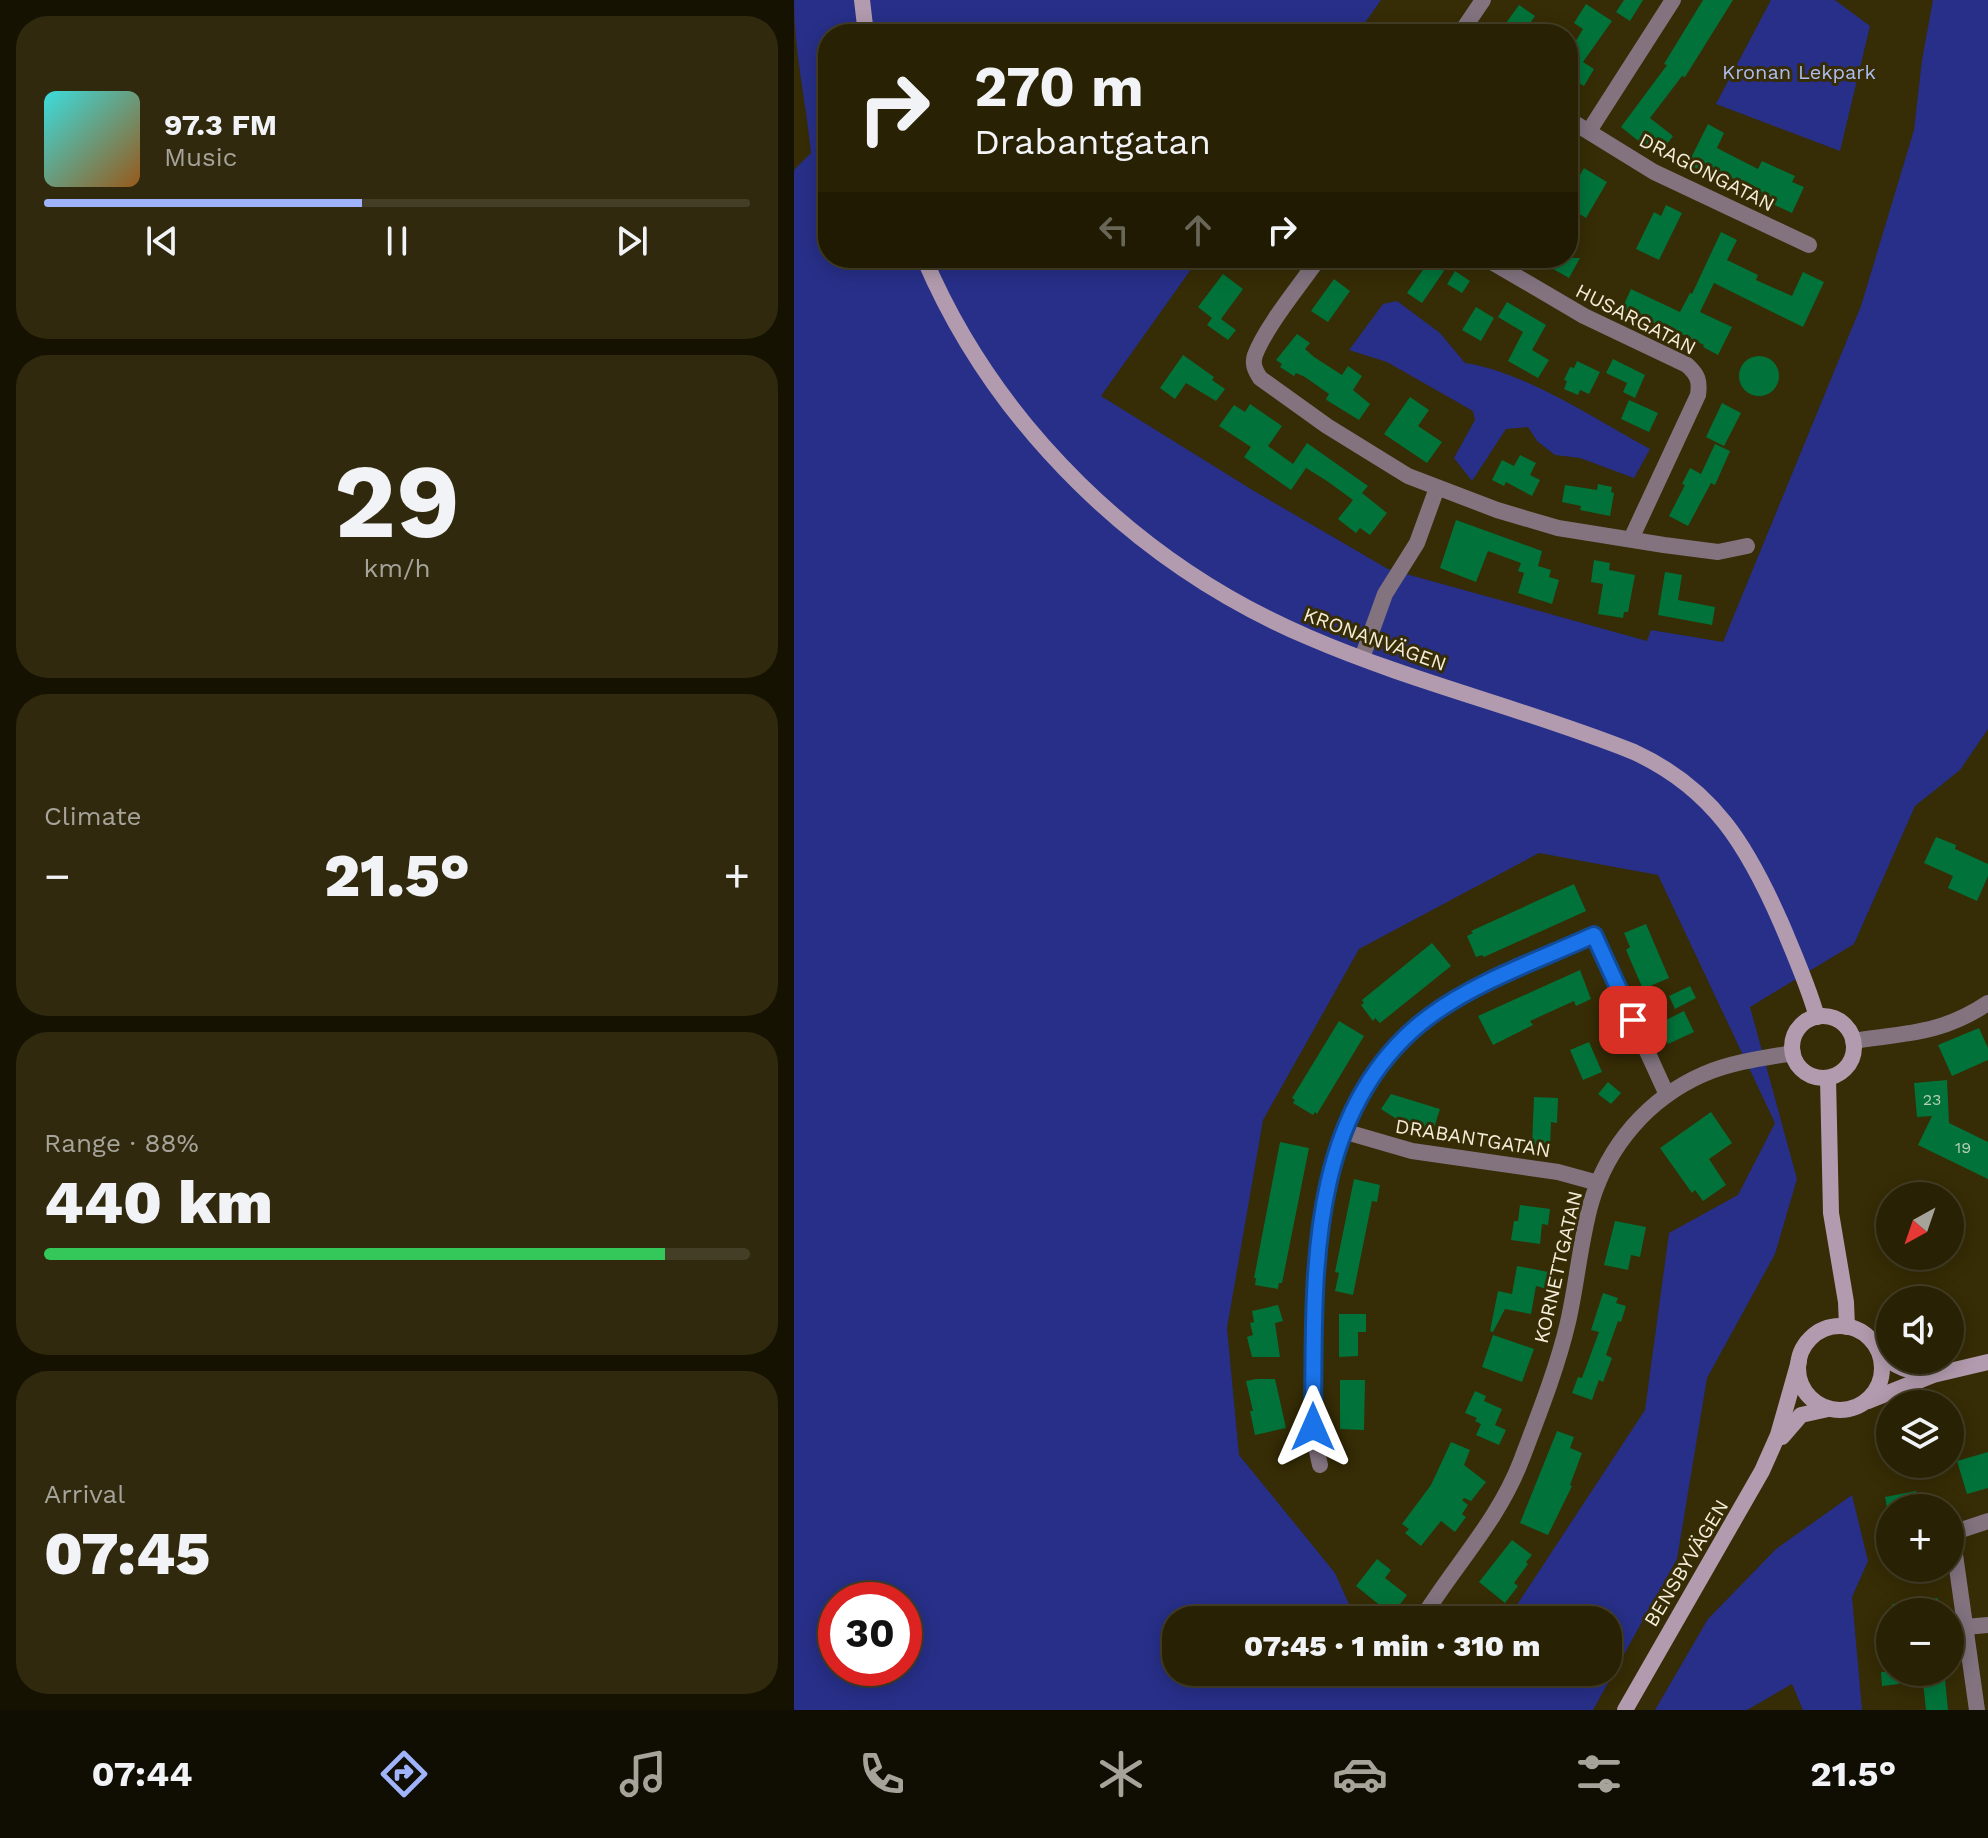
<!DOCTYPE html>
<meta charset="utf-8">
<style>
:root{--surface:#282104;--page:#30290e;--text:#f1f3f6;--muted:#a5a39a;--line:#443e26;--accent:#a0b3fd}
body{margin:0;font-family:"Work Sans",sans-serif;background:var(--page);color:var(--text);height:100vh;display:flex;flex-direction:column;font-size:30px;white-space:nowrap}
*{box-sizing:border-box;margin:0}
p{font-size:26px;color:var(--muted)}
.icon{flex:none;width:44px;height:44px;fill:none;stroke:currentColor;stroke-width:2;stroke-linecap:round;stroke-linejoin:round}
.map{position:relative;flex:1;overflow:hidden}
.drawer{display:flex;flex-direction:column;gap:16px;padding:16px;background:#161202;width:794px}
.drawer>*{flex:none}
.banner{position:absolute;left:24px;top:24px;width:760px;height:244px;border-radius:32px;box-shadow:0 4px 20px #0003,0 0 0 2px var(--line);background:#282104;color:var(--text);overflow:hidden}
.needle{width:52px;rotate:220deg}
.tools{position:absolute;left:1082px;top:1182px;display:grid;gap:16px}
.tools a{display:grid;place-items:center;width:88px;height:88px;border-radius:50%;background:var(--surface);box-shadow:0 4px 20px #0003,0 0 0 2px var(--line);font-size:40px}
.speed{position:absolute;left:24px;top:1582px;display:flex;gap:16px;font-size:40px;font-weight:700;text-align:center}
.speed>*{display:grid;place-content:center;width:104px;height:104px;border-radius:50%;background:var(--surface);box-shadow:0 4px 20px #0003,0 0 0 2px var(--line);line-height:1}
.speed .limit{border:12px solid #d22;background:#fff;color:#111}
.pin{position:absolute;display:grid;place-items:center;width:68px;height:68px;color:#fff;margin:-34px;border-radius:16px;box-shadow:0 4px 12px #0006}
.me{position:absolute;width:88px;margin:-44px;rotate:0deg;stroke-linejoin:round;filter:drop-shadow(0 0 6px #0008)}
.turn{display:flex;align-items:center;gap:28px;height:168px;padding:0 24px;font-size:36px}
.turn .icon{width:104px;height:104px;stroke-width:2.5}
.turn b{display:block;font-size:56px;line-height:68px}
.lanes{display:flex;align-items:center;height:76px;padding:0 24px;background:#0003;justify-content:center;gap:40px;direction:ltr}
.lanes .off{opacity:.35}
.big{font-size:60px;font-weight:800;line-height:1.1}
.drawer .tile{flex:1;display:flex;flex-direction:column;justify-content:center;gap:12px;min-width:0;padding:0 28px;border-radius:32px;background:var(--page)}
.drawer .dial{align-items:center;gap:0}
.dial b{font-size:104px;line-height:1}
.song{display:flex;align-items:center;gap:24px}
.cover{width:96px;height:96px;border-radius:12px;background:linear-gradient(135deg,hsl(180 70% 55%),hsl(30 70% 35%))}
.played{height:8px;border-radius:4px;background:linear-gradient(90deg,var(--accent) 45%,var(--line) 45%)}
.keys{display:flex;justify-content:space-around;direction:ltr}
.heat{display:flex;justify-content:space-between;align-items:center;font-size:44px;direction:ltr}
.charge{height:12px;border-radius:6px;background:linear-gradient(90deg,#34c759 88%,var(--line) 0)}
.trip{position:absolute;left:368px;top:1606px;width:460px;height:80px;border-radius:32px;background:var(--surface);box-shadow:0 4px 20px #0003,0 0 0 2px var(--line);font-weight:800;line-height:80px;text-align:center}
.menu{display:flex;height:128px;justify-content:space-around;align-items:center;background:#100d02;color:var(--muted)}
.menu .icon{width:56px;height:56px}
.menu .current{color:var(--accent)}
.menu b{font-size:36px;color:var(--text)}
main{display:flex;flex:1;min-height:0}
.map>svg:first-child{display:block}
.green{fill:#272f88;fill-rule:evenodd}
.building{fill:#01733a}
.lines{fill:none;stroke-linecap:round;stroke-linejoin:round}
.street{stroke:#82737f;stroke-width:16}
.secondary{stroke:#b29bae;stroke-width:16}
.route-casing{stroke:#114b97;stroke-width:20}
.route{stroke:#1a73e8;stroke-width:14}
.labels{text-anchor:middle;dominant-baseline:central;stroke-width:6;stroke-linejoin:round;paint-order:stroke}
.number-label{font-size:16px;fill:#b6ceb1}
.park-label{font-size:20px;fill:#aebcf0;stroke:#362c05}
.street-label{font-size:20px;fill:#f3edd9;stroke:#362c05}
</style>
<main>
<section class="drawer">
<div class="tile">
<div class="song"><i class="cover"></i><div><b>97.3 FM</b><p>Music</p></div></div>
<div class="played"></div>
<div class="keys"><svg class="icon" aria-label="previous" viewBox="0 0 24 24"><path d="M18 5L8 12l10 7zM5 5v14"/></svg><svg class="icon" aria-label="pause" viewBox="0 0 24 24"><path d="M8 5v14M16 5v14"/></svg><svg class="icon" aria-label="next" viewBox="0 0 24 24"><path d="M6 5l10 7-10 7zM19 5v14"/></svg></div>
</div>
<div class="tile dial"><b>29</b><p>km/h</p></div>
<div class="tile"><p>Climate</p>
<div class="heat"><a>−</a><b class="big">21.5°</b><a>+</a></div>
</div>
<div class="tile"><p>Range · 88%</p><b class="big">440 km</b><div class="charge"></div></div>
<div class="tile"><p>Arrival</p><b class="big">07:45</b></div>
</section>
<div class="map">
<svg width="1194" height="1710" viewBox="0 0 1194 1710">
<rect width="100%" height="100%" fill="#362c05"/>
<g class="green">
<path d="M0,0H587L563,34H34V258H405L307,396L460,491L594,569L853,641L857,630L929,642L1067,306L1120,130L1128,60L1139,0H1194V729L1166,770L1121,806L1060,944L956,1007L1003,1179L981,1254L913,1378L883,1559L799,1710H0V170L17,153C12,102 0,51 0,0ZM745,853L864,875L981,1123L944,1195L875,1233L851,1410L713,1620H814V1672H679L673,1681L630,1672H382V1620H562L541,1573L445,1455L433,1328L469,1120L565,949ZM42,1600H110V1668H42Z"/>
<polygon points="977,0 1041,0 1076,26 1046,151 922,104"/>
<path d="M603,301L646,333L671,363C734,373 800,419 856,449L840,478L786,458L761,455L743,441L734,427L712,429L678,481L660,458L681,420L679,411L593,362L555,350L589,304Z"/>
<polygon points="1058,1495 1074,1561 1058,1597 1068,1710 1009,1710 998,1684 953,1710 861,1710 914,1619 982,1549"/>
</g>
<g class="building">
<polygon points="830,0 849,0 836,21 822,12"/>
<polygon points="909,0 939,0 891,77 888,76 856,118 879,136 866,153 855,144 852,147 827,127 873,65 870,64"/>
<polygon points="792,4 818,21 789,62 800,69 790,86 774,77 774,54 789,29 780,23"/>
<polygon points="725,5 741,16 729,34 704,34"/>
<polygon points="914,124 930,133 923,148 964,169 968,161 1001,176 998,182 1010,187 998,213 966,198 968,192 925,172 922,178 894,164"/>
<polygon points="790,168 813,182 792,218 774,207 774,196"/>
<polygon points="872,205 888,213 865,260 842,249 860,212 867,216"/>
<polygon points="927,232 943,240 933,260 964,275 962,280 998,296 1009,272 1030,282 1009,327 920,283 906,312 938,327 924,355 909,347 910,345 865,323 864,325 828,309 837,289 886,312 896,293 898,294"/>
<polygon points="740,258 786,258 775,278"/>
<polygon points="635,261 650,271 628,303 613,293"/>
<polygon points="661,271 676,281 668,293 653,284"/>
<polygon points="429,274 449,289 427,319 442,330 434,340 413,325 418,318 404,307"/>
<polygon points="540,279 556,291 534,322 517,311"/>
<polygon points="713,302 752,325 738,350 755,360 744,378 714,361 729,332 704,317"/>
<polygon points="682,307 700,318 687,341 668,330"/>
<polygon points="503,334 516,343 511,349 520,357 548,375 554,366 568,376 559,390 576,404 565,420 534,401 532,399 535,394 511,377 502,373 500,376 486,367 488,364 482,360"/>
<polygon points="389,355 420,377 418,380 431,389 422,401 392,383 381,399 366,388"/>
<circle cx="965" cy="376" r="20"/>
<polygon points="819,359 851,375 841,398 829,392 833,383 812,373"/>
<polygon points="783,361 806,372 795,394 786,390 784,395 770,389 773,381 770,380 776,367 780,368"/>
<polygon points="616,397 635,410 624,426 648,442 633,463 590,434"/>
<polygon points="835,400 864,413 855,432 827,419"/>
<polygon points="928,403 947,413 930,446 912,437"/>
<polygon points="456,404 488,426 474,446 499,464 513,443 574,486 568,493 593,513 576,535 566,528 562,533 544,519 559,500 533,481 512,468 497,490 450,457 457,447 425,426 440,405 451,412"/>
<polygon points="921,444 936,451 921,485 917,483 894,526 875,516 891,485 888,484 896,468 907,474"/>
<polygon points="726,455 742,463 736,475 746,480 738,496 712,482 710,486 698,480 708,460 720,466"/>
<polygon points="804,484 818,487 817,492 820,493 816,516 786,510 787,506 768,502 771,485 803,490"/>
<polygon points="662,520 748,551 744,566 757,570 755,577 765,580 758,604 724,593 730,573 724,571 727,563 694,551 682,582 646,568"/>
<polygon points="800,560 816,563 815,570 841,575 834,612 830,612 829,618 804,614 809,584 797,582"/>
<polygon points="871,572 888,575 884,600 921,607 918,625 864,615"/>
<polygon points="1142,837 1162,845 1161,849 1194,864 1194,876 1183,901 1154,888 1159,876 1130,863"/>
<polygon points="780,884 792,911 690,957 688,955 682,957 673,936 679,933 677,931"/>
<polygon points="852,924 875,978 849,989 832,950 836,947 830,933"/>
<polygon points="638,943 657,966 586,1023 581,1018 579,1021 567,1005 570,1003 568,1000"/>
<polygon points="786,970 797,999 782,1006 780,1001 736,1021 739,1025 699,1045 684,1016"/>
<polygon points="896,986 902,998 881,1009 875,996"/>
<polygon points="890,1011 900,1032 874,1044 864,1024"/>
<polygon points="545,1021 570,1036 523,1114 521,1112 519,1115 499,1103 501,1100 498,1098"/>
<polygon points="1185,1028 1194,1048 1194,1060 1158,1076 1144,1045"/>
<polygon points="795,1042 808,1072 789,1080 776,1050"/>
<polygon points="1153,1080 1155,1123 1194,1142 1194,1179 1124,1145 1138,1116 1123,1117 1120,1083"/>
<polygon points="814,1082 827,1093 817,1104 804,1094"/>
<polygon points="597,1094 646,1109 639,1131 604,1120 587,1109"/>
<polygon points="740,1097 764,1098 763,1123 757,1122 756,1146 738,1145"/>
<polygon points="917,1112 938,1143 915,1159 932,1185 909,1201 901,1190 898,1193 866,1148"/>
<polygon points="486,1142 515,1148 488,1283 485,1283 484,1289 461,1285 462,1278 460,1278"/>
<polygon points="560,1179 586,1185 583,1202 578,1201 559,1295 541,1291 545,1273 541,1272"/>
<polygon points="726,1205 756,1209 754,1225 748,1224 746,1244 717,1240 720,1221 724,1221"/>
<polygon points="821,1221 852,1227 846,1257 837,1255 834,1270 810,1265"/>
<polygon points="723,1266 760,1273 757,1290 742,1286 737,1314 711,1309 699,1332 696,1331 704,1291 718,1294"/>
<polygon points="809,1293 824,1298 822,1303 832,1306 827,1322 824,1321 812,1355 818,1358 809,1382 805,1380 798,1400 778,1393 784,1377 788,1378 805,1332 797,1330"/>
<polygon points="484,1305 489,1321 481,1323 486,1357 458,1357 453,1337 459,1335 456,1323 460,1322 458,1311"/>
<polygon points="545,1314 572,1314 572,1332 564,1332 564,1356 545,1357"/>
<polygon points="699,1335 740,1349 728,1382 688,1367"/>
<polygon points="462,1379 481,1379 492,1428 461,1435 456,1411 459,1411 452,1381"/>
<polygon points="546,1380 571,1380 570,1430 546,1429"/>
<polygon points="681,1391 692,1396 690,1401 708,1409 701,1425 712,1430 705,1445 682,1435 687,1424 681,1421 683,1418 671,1413"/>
<polygon points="763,1431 780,1437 776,1448 788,1453 776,1485 778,1486 754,1535 726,1523"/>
<polygon points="657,1442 676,1450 670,1465 692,1482 677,1501 670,1498 668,1500 674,1505 668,1514 672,1517 661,1532 647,1521 627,1546 611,1533 615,1529 608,1524 637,1485"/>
<polygon points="1194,1452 1194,1488 1173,1494 1163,1461"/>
<polygon points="1122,1491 1126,1508 1093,1508 1091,1497"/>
<polygon points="718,1540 738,1555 732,1562 734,1564 720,1583 724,1586 711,1603 685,1582"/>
<polygon points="583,1559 597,1570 591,1578 613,1595 598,1615 562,1586"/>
<polygon points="1144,1598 1145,1612 1099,1612 1098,1604"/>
<polygon points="1087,1672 1103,1672 1105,1684 1088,1686"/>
<polygon points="1151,1679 1154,1710 1132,1710 1129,1682"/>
</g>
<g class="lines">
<g class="street">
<polyline points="670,34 670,28 689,0"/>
<polyline points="774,119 860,172 1015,245"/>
<polyline points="795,131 879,0"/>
<path d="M525,258C507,284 472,326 461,355C458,364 461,370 466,378L533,426L614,476L703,510L764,528L870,545L924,552L953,546"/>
<path d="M691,258L790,316L893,365C904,375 906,381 904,395L837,539"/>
<polyline points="568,658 591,594 623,543 643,488"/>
<path d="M1059,1041C1112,1033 1148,1034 1194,1003"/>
<polyline points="549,1131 618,1151 764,1172 804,1183"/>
<path d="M526,1465C517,1430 520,1393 520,1357C520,1244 526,1116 614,1034C665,987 738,963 800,935L873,1095"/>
<path d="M627,1620C660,1566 704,1521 727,1461C744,1416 763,1369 774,1322C783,1283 786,1242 797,1203C814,1145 855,1098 910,1074C938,1062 969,1058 999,1053"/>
<polyline points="1171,1627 1194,1625"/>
<polyline points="1183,1710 1158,1533 1194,1521"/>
</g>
<g class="secondary">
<polyline points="68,0 72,34"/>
<path d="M130,258C202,427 345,565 514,637C620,683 733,709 840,752C920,789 954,847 988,925C1001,956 1014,985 1023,1017"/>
<circle cx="1029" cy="1047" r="31"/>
<polyline points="1034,1078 1037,1213 1052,1302 1053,1327"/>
<circle cx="1046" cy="1368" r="42"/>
<path d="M1085,1351C1100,1368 1116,1373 1139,1371"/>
<polyline points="1074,1401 1139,1375 1194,1362"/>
<polyline points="988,1437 1007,1415 1034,1409"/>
<polyline points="831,1710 968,1471 984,1435 1005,1361"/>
</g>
</g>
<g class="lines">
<defs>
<path id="route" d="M519,1427C521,1285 508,1111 636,1016C683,981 747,959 800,935L839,1020"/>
</defs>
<use href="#route" class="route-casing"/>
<use href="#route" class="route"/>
</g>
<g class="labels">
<g class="number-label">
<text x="1138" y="1099">23</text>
<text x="1169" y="1147">19</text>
</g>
<g class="park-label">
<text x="1005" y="72">Kronan Lekpark</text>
</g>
<g class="street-label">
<text transform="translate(913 172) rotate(27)">DRAGONGATAN</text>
<text transform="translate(842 319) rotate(27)">HUSARGATAN</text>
<text transform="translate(581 639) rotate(20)">KRONANVÄGEN</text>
<text transform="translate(679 1138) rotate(9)">DRABANTGATAN</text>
<text transform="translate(764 1267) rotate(-77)">KORNETTGATAN</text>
<text transform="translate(892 1563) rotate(-59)">BENSBYVÄGEN</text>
</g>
</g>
</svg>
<div class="tools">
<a><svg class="needle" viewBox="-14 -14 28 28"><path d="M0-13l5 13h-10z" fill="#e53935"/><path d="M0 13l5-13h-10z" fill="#a5a39a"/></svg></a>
<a><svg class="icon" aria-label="sound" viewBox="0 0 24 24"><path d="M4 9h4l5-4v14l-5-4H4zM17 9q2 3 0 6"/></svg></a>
<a><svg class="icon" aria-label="layers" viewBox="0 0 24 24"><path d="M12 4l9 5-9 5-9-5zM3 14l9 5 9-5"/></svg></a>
<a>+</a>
<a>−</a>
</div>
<div class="speed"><div class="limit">30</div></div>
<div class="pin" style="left:839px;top:1020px;background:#d93025"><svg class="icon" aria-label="arrive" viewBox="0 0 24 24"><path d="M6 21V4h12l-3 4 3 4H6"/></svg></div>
<svg class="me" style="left:519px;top:1427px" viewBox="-20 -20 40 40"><path d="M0-17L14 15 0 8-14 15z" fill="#1a73e8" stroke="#fff" stroke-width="4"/></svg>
<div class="trip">07:45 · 1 min · 310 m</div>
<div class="banner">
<div class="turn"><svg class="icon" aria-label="right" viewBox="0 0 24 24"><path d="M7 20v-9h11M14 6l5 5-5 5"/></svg><div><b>270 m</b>Drabantgatan</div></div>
<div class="lanes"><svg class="icon off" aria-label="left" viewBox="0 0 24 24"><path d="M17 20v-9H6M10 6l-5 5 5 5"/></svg><svg class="icon off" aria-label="ahead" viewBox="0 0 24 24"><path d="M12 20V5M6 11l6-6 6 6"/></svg><svg class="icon" aria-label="right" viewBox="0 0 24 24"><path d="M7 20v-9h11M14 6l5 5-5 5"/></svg></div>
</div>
</div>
</main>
<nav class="menu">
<b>07:44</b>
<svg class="icon current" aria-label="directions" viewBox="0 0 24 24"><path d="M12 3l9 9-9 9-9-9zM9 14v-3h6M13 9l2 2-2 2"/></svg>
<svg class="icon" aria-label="music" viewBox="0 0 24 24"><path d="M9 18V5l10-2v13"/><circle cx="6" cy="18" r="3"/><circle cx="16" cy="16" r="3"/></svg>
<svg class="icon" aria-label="phone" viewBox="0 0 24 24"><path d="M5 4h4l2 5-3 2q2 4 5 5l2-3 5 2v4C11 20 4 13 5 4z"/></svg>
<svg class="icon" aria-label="climate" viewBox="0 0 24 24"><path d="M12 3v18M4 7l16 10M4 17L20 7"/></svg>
<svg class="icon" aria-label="car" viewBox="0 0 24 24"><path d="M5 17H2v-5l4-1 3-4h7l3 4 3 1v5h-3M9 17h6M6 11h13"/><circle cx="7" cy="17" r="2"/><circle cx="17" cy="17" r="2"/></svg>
<svg class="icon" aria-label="filters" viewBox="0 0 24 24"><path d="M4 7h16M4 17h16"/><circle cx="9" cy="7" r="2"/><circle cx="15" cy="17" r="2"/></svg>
<b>21.5°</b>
</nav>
